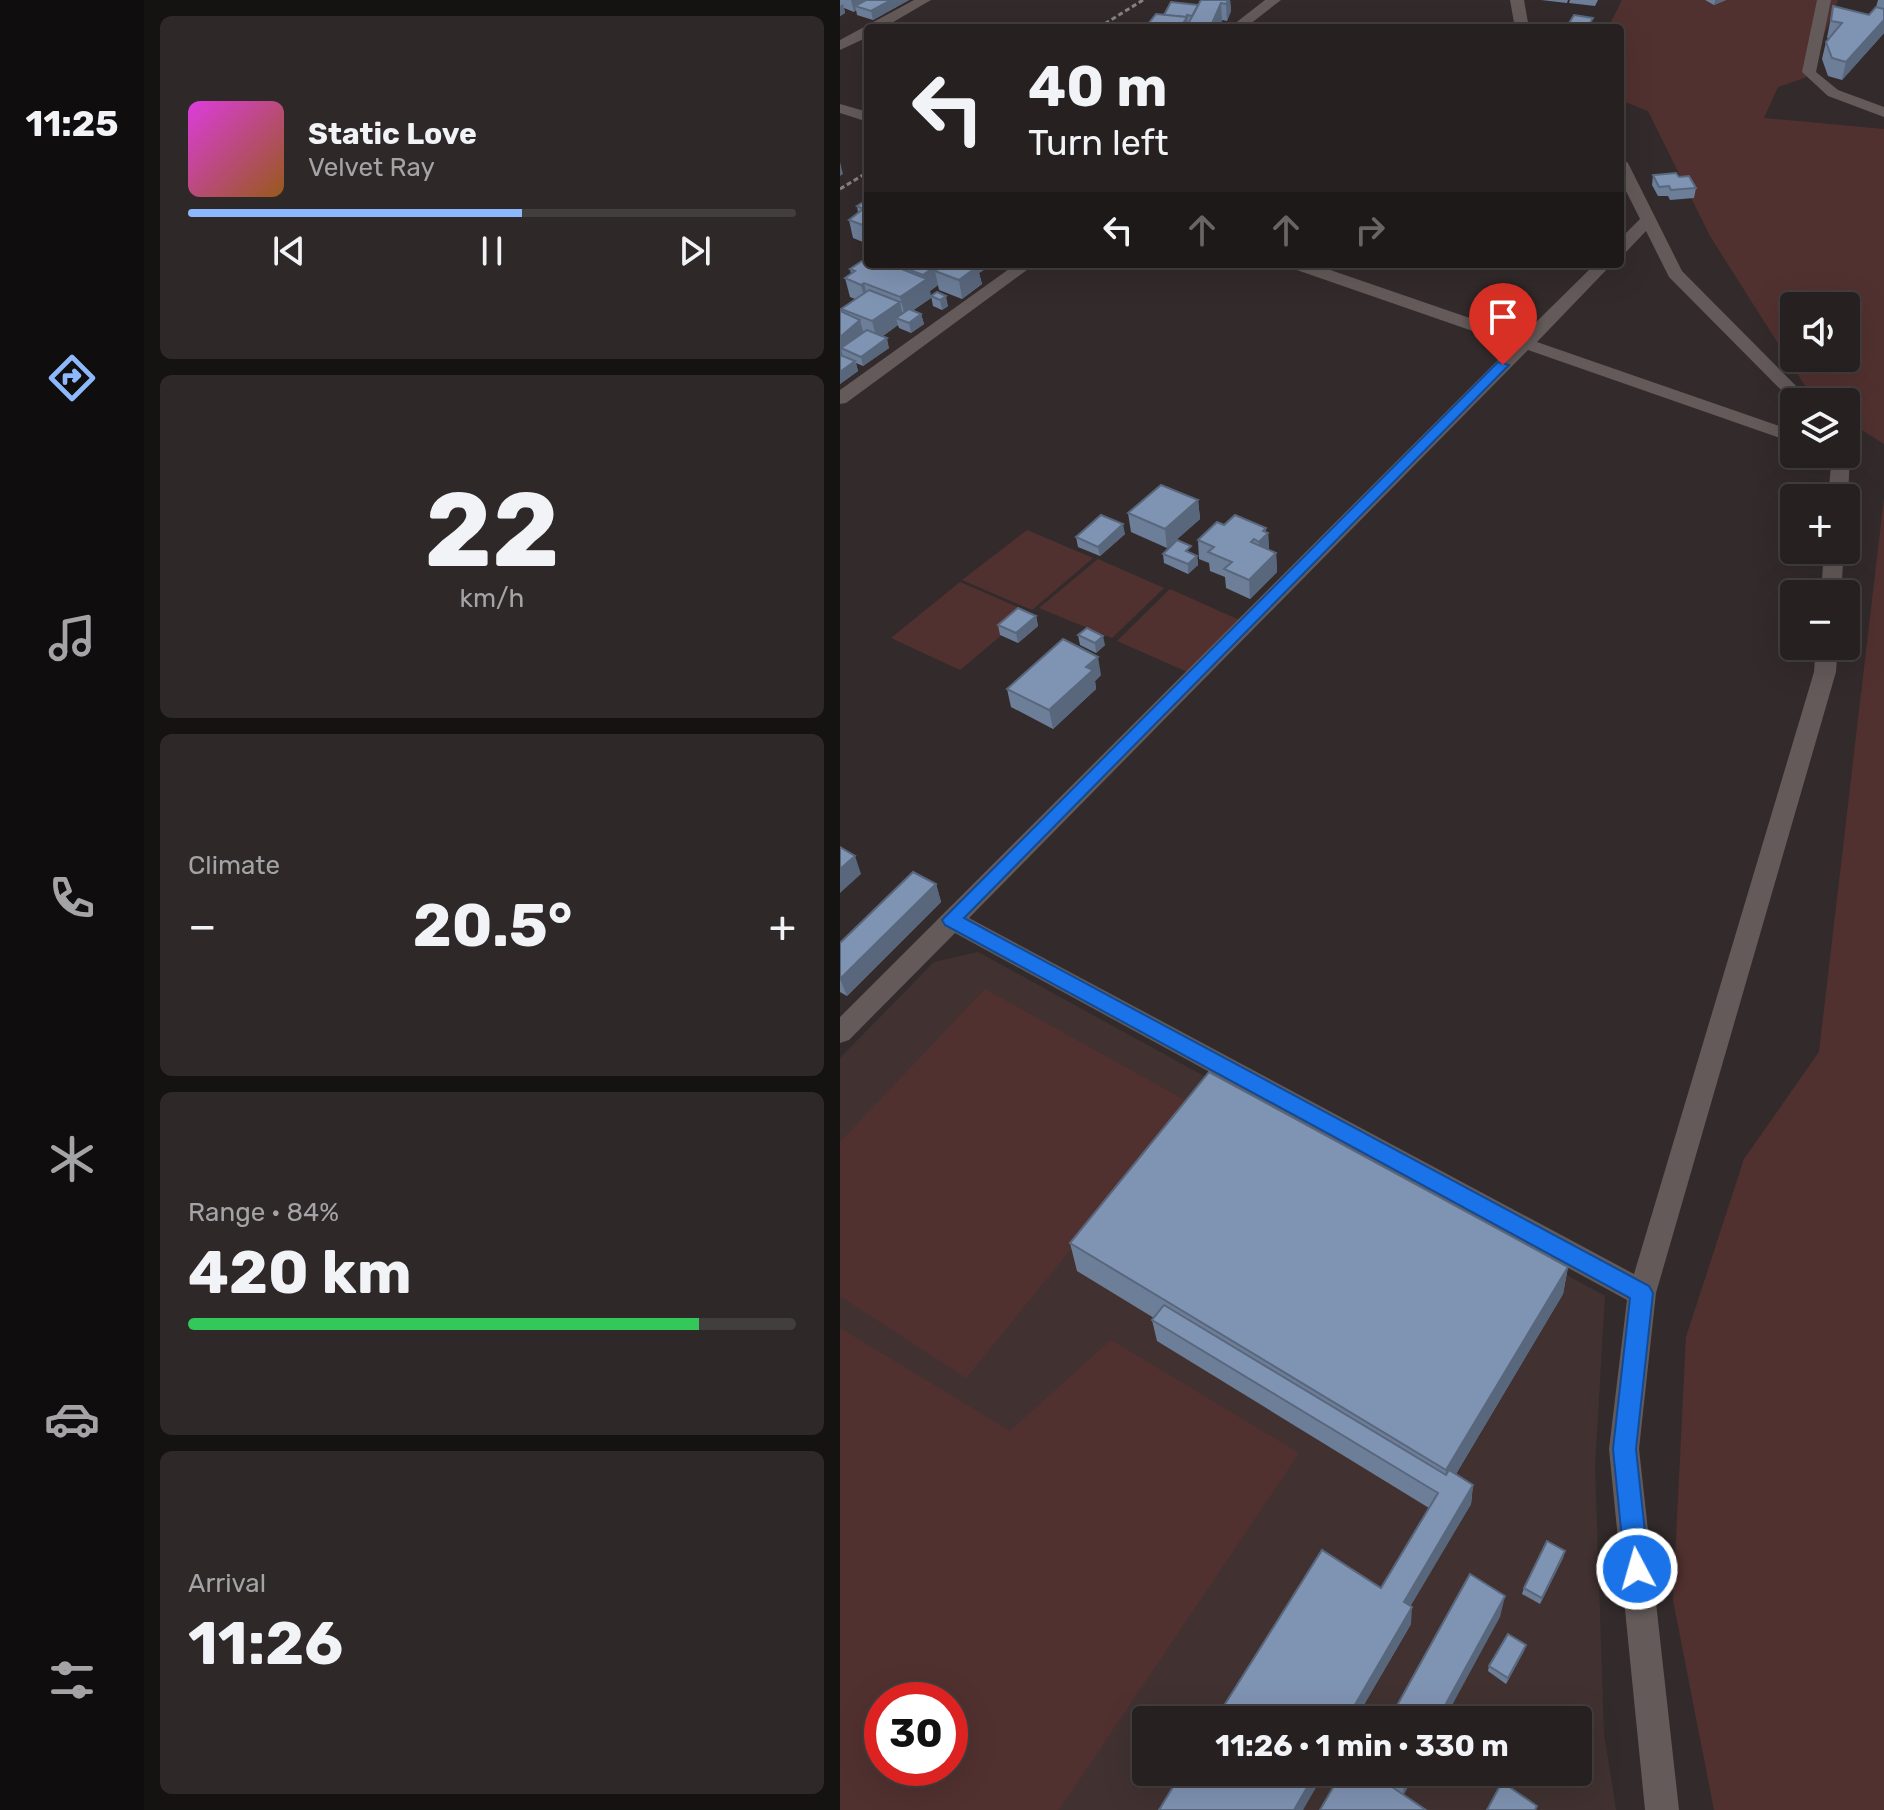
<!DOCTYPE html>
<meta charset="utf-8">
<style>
:root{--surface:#262020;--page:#2e2829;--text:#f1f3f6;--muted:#a4a3a5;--line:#423e3e;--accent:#8db9fc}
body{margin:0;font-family:Rubik,sans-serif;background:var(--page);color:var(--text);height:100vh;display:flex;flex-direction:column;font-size:30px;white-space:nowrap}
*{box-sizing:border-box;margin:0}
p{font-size:26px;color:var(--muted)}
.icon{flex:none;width:44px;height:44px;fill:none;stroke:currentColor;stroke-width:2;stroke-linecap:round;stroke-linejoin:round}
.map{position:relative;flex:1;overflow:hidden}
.panel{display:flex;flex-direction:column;gap:16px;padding:16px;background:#151212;width:696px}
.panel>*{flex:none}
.banner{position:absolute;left:24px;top:24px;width:760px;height:244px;border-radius:8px;box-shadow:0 8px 32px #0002,0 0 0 2px var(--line);background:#262020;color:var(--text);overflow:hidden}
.controls{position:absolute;left:940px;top:292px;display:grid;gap:16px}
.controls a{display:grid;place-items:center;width:80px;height:80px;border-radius:8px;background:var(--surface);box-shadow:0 8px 32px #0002,0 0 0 2px var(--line);font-size:40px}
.speed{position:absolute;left:24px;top:1682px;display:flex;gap:16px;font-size:40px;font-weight:700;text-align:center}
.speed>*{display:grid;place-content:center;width:104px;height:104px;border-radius:50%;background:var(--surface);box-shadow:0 8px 32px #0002,0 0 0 2px var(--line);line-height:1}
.speed .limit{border:12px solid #d22;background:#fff;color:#111}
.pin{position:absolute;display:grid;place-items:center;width:68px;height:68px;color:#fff;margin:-82px -34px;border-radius:50% 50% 50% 0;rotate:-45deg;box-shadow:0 0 8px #0007}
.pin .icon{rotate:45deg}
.me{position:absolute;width:88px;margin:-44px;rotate:354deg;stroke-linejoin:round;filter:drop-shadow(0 0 6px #0008)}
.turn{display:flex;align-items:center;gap:28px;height:168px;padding:0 32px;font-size:36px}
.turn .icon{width:104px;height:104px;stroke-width:2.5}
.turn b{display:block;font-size:56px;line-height:68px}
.lanes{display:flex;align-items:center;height:76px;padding:0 32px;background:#0003;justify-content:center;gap:40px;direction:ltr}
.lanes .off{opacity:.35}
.big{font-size:60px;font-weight:700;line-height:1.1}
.panel .tile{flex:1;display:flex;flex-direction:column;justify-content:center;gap:12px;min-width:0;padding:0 28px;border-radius:12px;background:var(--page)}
.panel .dial{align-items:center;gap:0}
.dial b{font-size:104px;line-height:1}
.song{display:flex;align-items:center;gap:24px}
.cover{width:96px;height:96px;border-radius:12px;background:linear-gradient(135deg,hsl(300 70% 55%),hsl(30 70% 35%))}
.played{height:8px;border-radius:4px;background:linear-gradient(90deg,var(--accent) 55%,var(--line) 55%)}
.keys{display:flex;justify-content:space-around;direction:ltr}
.heat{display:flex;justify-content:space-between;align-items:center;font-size:44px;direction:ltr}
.charge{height:12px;border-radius:6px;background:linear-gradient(90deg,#34c759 84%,var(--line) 0)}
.trip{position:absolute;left:292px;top:1706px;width:460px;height:80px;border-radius:8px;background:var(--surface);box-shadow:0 8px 32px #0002,0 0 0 2px var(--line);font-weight:700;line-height:80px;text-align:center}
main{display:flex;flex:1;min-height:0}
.menu{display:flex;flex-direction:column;width:144px;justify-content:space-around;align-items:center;background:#0f0d0d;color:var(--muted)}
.menu .icon{width:56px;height:56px}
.menu .current{color:var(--accent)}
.menu b{font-size:36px;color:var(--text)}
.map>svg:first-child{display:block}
.built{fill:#413231;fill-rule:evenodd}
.green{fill:#513130;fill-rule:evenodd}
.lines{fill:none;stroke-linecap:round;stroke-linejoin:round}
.path{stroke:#888181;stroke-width:3;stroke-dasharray:5 3;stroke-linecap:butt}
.minor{fill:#635a59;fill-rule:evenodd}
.wall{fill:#6d7e99}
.shaded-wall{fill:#59677d}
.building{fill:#7f93b2;stroke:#59677d;stroke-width:2}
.route{fill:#1a73e8;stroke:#114b97;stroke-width:2}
</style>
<main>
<nav class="menu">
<b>11:25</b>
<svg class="icon current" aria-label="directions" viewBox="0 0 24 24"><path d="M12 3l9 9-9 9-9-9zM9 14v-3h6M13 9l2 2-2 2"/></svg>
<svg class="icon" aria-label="music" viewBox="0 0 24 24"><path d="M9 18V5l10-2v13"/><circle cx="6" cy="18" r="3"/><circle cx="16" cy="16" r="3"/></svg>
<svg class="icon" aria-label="phone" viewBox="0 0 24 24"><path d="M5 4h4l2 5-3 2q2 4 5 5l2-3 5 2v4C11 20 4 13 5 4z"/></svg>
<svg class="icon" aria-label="climate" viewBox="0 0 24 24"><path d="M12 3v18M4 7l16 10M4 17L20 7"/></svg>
<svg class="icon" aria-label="car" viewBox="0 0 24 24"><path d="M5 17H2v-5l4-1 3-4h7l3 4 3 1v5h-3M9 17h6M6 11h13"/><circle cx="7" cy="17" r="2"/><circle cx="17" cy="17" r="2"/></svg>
<svg class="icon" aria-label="filters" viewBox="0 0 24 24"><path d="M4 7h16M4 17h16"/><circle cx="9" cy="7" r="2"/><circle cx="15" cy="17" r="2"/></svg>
</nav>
<section class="panel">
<div class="tile">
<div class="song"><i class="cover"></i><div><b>Static Love</b><p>Velvet Ray</p></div></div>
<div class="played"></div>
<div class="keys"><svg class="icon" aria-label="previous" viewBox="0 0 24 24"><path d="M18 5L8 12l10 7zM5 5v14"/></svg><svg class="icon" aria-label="pause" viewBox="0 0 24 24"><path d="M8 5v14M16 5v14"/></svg><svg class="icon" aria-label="next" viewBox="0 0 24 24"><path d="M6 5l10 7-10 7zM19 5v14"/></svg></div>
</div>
<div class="tile dial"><b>22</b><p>km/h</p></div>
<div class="tile"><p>Climate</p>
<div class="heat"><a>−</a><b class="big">20.5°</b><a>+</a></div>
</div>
<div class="tile"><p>Range · 84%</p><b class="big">420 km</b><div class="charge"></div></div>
<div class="tile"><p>Arrival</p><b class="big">11:26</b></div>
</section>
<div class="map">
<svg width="1044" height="1810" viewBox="0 0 1044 1810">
<rect width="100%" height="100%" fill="#332b2b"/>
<path class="built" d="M138,952L765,1296L755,1466L764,1733L776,1810H0V1058L94,962ZM42,1700H110V1768H42ZM306,1720H738V1772H306Z"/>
<g class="green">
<path d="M782,0H998L967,77L938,87L924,118L1044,129V444L1006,420V402L974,400L870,236L808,111L780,100V28H768ZM954,306H1006V358H954Z"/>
<polygon points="1044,498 1044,1810 874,1810 833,1600 846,1337 904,1159 979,1052"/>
<polygon points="187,530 253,558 192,610 122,580"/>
<polygon points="258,559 324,588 272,638 199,608"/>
<polygon points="120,582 189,612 120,670 51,638"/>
<polygon points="330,589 406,623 352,674 277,641"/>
<polygon points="145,989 350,1103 126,1378 0,1296 0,1142"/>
<path d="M0,1328L170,1431L271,1340L459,1453L219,1810H0ZM110,1700V1768H42V1700Z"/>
</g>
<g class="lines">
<g class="path">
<polyline points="258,28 303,0"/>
<polyline points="0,189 28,172"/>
</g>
<g class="minor">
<polygon points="74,0 91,0 43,28 28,28 28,37 0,50 0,40"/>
<polygon points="425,0 441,0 405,28 389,28"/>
<polygon points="670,0 684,0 689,28 675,28"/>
<polygon points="977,0 991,0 976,72 998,90 1044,107 1044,117 988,96 962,72"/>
<polygon points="0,104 28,112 28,122 0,113"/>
<polygon points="780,158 788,163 842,271 972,402 954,403 829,277 806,231 786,252 780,253 780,239 800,219 780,179"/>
<polygon points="176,264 195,264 6,403 0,404 0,390"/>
<polygon points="449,264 473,264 682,336 755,264 772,264 697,342 954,431 954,443 688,350 129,918 794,1274 974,672 976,646 998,646 996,672 816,1293 799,1449 839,1810 805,1810 769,1449 787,1300 115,933 9,1040 0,1043 0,1017 673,345 451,268"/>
<polygon points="1006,449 1010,454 1008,498 1006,501 1006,498 988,498 992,454 1006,454"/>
<polygon points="984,550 1004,550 1001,594 981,594"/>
</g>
</g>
<g class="wall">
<polygon points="0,0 69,0 33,20 17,15 16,10 14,12 4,8 5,13 0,16"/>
<polygon points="390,0 391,11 387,21 382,20 379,28 348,28 348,24 348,28 305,28 324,15 358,5"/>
<polygon points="701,0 728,0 727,3"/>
<polygon points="730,0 758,0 755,6 729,3"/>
<polygon points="865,0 886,0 874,5"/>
<polygon points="1038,0 1044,0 1044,33 1002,80 988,76 982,59 986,42 989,38 987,38 993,6 1029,15 1036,7"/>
<polygon points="813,175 839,177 856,188 854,198 830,200 828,196 818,196 812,185"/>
<polygon points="28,199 28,244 13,238 9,220 18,213 17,206"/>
<polygon points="28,264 153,264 139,273 142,284 122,299 99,290 98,285 90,291 91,298 72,311 81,314 84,324 71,333 59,328 58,325 43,336 49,348 23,366 16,363 18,371 0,384 1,309 15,299 10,297 5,278 11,274 10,269"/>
<polygon points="97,292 108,306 102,310 93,306 91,296"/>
<polygon points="358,500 360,519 327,548 291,532 288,513"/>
<polygon points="384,525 428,533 429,550 436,553 437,572 410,599 386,588 385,577 370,571 369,563 359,559 358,540"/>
<polygon points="285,534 260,556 238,547 236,537"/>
<polygon points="351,553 357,556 358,565 348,574 324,563 323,554"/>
<polygon points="196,616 198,626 178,643 160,635 158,625"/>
<polygon points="238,635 265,645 256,653 240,645"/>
<polygon points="261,675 255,681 256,689 213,729 171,707 167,689"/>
<polygon points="96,884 101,902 7,996 0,992 0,943"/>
<polygon points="230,1243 728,1267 723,1294 616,1474 633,1485 631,1504 570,1606 571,1624 515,1720 375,1720 541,1588 589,1508 317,1341 312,1320 314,1318 237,1271"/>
<polygon points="725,1551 723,1558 700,1604 682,1594 684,1588"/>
<polygon points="686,1645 684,1651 666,1684 648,1671 649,1666"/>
<polygon points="502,1772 576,1772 563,1795"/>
</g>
<g class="shaded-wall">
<polygon points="11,0 35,0 15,6 16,10 14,12"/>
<polygon points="51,0 69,0 33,20 31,11"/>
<polygon points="388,0 390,0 391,11 387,21 386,4"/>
<polygon points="875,0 886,0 874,5"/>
<polygon points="381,3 382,20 379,28 370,28"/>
<polygon points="3,4 5,13 0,16 0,6"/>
<polygon points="347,15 348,28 340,28"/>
<polygon points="1044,20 1044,33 1002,80 1006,62"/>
<polygon points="0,162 3,174 0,176"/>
<polygon points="137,264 143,264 144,269 139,273 142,284 122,299 119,280"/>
<polygon points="144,264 153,264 145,270"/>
<polygon points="97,265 98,273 95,271 98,285 90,291 91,298 65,316 60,297 84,281 83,275"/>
<polygon points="24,283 28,301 26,303 21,285"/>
<polygon points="106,296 108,306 102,310 100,300"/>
<polygon points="60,302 64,321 56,318 58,325 37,340 32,321"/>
<polygon points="81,314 84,324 71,333 69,323"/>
<polygon points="20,320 25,338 1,348 3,357 0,360 0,337"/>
<polygon points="47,338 49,348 23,366 21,357"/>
<polygon points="15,361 18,371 0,384 0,372"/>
<polygon points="358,500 360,519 327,548 325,529"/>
<polygon points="283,524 285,534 260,556 258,547"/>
<polygon points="426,528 426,535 428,533 429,552 420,561 419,542 423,531"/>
<polygon points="436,553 437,572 410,599 409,580"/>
<polygon points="357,556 358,565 348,574 348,564"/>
<polygon points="196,616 198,626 178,643 176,633"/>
<polygon points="263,636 265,645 256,653 255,643"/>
<polygon points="258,657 261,675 255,681 256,689 213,729 209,710 246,667"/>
<polygon points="15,856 21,874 0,893 0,869"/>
<polygon points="96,884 101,902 7,996 0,979"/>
<polygon points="728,1267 723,1294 604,1494 606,1470"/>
<polygon points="633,1485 631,1504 563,1619 564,1602"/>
<polygon points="725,1551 723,1558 700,1604 702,1598"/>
<polygon points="665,1596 660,1617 604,1720 597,1720"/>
<polygon points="572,1607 571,1624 515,1720 506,1720"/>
<polygon points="686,1645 684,1651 666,1684 668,1678"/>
<polygon points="476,1772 485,1772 463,1810 454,1810"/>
<polygon points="568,1772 576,1772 563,1796 564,1779"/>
</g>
<g class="building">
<polygon points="26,0 51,0 31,11 15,6"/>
<polygon points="361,0 388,0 386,4 381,3 370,28 355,28 357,24 348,24"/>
<polygon points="331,2 358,5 352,16 347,15 346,17 324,15"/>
<polygon points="993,6 1029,15 1036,7 1044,9 1044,20 1006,62 992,58 986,42 1002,23 991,21"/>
<polygon points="316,14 347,17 340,28 305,28"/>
<polygon points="734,15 753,18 747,28 726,28"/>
<polygon points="836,173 839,177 849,176 856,188 831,190 829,186 819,187 813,175"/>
<polygon points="28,199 28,206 24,209 17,206"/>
<polygon points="28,206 28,227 9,220 23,209"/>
<polygon points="28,257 28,264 49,264 87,279 60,297 24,283 21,285 5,278 15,271 10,269"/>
<polygon points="54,264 133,264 138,266 119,280 95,271 102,267 97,265 83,275"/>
<polygon points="29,290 60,302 32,321 1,309"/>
<polygon points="97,292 106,296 100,300 91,296"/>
<polygon points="69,309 81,314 69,323 56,318"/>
<polygon points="0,311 20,320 0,337"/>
<polygon points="27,330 47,338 21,357 1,348"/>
<polygon points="0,355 15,361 0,372"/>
<polygon points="321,485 358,500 325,529 288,513"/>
<polygon points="261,515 283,524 258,547 236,537"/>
<polygon points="395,515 426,528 423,531 428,533 419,542 414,539 411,542 436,553 409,580 384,569 392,562 368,552 374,547 358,540 377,522 384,525"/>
<polygon points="337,540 351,546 346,551 357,556 348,564 323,554"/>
<polygon points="178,608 196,616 176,633 158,625"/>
<polygon points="247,628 263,636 255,643 238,635"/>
<polygon points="223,639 258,657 246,667 253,670 209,710 167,689"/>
<polygon points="0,847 15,856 0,869"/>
<polygon points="73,872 96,884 0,979 0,943"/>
<polygon points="369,1072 728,1267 606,1470 230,1243"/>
<polygon points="324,1305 606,1475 609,1470 633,1485 564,1602 572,1607 506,1720 375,1720 482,1550 541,1588 598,1493 312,1320"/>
<polygon points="707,1541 725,1551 702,1598 684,1588"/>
<polygon points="630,1574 665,1596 597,1720 549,1720"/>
<polygon points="668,1634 686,1645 668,1678 649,1666"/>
<polygon points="342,1772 476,1772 454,1810 319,1810"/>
<polygon points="502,1772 530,1772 586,1810 480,1810"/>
<polygon points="554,1772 568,1772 564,1779"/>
<polygon points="662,1782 697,1806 695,1810 647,1810"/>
</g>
<polygon class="route" points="658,362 669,365 124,918 809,1286 813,1293 796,1449 809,1569 805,1578 797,1581 788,1578 785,1569 773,1449 790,1298 105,925 102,920"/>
</svg>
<div class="controls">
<a><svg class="icon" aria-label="sound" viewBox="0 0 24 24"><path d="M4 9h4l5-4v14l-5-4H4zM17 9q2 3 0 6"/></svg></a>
<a><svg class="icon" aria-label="layers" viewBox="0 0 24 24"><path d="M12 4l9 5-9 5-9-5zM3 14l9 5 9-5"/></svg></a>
<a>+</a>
<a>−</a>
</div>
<div class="speed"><div class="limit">30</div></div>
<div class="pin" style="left:663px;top:365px;background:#d93025"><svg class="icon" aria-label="arrive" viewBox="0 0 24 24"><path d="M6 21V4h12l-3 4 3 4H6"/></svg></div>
<svg class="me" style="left:797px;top:1569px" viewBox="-20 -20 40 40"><circle r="17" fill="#1a73e8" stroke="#fff" stroke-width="3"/><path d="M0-11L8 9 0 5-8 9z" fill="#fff"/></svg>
<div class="trip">11:26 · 1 min · 330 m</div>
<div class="banner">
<div class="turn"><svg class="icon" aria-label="left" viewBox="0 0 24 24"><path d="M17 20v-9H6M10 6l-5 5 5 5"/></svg><div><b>40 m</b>Turn left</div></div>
<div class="lanes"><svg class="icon" aria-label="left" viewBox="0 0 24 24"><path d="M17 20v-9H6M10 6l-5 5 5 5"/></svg><svg class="icon off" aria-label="ahead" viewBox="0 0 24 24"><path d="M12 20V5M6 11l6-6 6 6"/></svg><svg class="icon off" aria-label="ahead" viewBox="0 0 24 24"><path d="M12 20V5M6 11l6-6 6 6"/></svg><svg class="icon off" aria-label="right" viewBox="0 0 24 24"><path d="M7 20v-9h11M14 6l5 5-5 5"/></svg></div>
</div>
</div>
</main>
